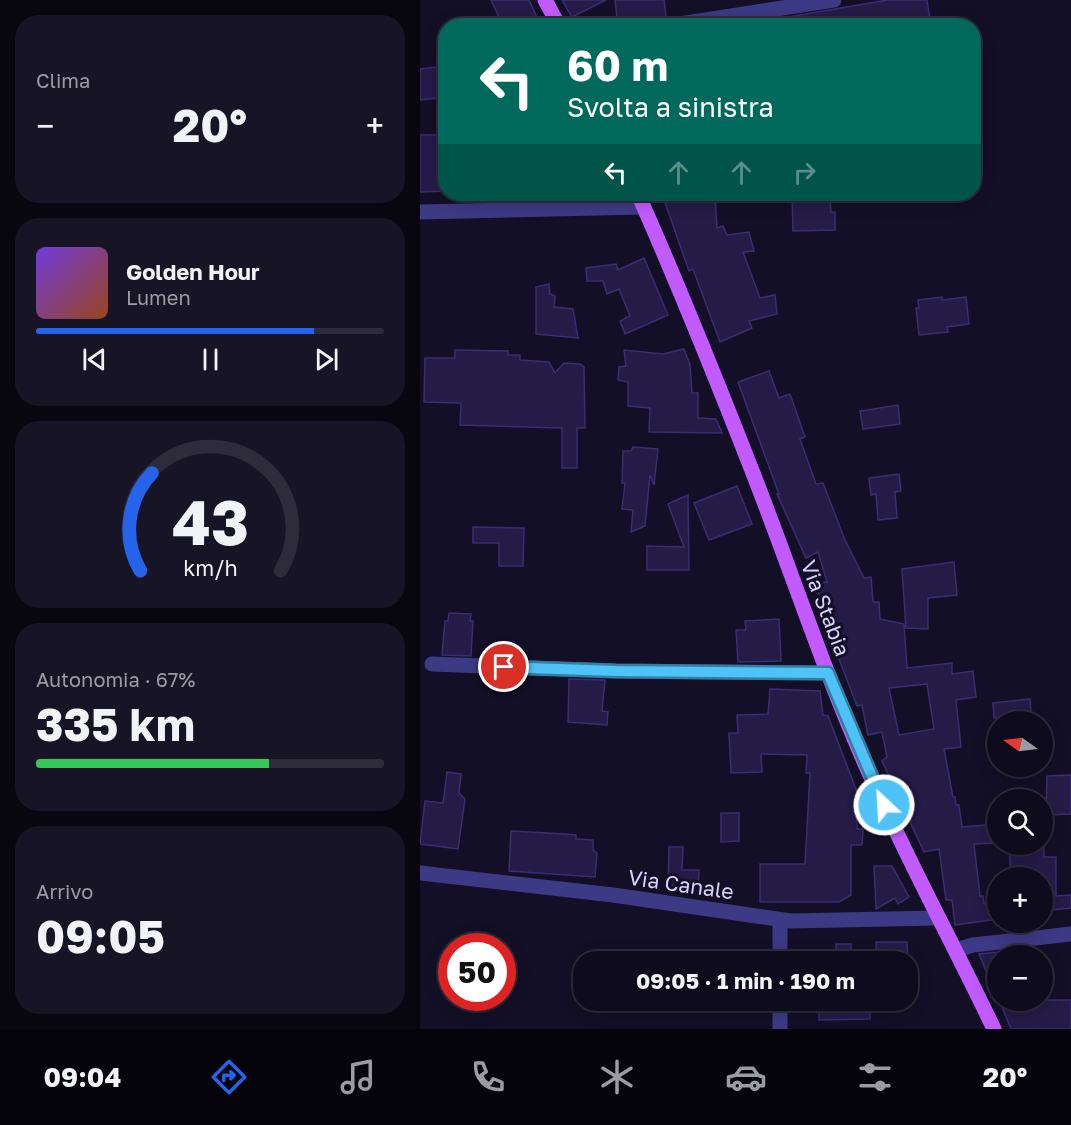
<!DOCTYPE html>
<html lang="it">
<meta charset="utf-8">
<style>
:root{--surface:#0e0b1c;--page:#171425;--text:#f1f3f6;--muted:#9b9ba3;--line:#2e2b3b;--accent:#2563eb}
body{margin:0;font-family:"Golos Text",sans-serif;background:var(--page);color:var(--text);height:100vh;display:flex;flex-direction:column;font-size:22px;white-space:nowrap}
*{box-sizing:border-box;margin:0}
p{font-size:20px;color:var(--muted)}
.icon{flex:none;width:33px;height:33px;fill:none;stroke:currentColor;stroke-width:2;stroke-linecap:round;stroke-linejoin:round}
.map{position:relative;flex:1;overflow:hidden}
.details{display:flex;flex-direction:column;gap:15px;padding:15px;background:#08060f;width:420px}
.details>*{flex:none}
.hud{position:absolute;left:18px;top:18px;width:543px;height:183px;border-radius:24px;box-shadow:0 3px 15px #0003,0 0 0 2px var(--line);background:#00695c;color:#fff;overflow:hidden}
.needle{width:39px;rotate:284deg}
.buttons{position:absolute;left:567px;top:711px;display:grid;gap:12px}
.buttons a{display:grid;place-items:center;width:66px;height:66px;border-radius:50%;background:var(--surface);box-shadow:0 3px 15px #0003,0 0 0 2px var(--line);font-size:30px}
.speed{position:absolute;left:18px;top:933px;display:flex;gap:12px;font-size:30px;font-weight:700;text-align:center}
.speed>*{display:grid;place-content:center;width:78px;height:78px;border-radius:50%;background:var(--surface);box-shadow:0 3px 15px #0003,0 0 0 2px var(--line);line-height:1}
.speed .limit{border:9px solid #d22;background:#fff;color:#111}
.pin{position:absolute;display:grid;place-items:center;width:51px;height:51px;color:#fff;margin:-26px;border:3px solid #fff;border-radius:50%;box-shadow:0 2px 6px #0007}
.me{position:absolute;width:66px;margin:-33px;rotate:335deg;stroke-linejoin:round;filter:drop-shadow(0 0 4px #0008)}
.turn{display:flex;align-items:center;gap:21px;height:126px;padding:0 30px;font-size:27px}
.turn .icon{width:78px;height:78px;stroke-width:2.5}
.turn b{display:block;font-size:42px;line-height:51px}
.lanes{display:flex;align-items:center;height:57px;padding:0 30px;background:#0003;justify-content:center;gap:30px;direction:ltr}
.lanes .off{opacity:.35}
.big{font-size:45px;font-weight:700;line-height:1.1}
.details .widget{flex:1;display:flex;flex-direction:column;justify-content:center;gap:9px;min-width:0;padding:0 21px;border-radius:24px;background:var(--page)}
.details .dial{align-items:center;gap:0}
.dial svg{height:156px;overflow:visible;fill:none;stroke:var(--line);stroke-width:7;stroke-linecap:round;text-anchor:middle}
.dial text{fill:var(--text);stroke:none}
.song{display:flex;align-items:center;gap:18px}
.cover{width:72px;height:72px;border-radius:9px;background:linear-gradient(135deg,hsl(260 70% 55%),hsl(20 70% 35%))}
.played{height:6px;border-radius:3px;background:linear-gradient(90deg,var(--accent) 80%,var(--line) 80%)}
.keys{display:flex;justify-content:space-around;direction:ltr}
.heat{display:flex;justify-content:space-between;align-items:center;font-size:33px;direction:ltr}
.charge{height:9px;border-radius:4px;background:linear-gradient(90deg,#34c759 67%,var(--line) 0)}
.trip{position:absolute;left:153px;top:951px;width:345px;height:60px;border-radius:24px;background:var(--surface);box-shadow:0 3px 15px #0003,0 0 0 2px var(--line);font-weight:700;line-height:60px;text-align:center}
.tab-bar{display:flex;height:96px;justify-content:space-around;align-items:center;background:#06040b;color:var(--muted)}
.tab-bar .icon{width:42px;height:42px}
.tab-bar .on{color:var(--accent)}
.tab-bar b{font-size:27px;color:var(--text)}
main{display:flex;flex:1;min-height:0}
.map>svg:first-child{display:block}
.building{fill:#241b47;stroke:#3b2d73;stroke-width:1.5;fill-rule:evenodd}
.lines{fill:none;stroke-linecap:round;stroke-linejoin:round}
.minor{stroke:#3d3a85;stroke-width:15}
.major{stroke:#c25bff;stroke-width:15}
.route-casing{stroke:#337fa1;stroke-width:15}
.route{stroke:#4fc3f7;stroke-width:10}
.labels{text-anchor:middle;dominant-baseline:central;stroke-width:6;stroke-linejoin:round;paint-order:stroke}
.street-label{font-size:21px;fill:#d9d4ff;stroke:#130f26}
</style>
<main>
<section class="details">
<div class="widget"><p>Clima</p>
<div class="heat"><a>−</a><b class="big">20°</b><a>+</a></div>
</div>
<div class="widget">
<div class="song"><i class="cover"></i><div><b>Golden Hour</b><p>Lumen</p></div></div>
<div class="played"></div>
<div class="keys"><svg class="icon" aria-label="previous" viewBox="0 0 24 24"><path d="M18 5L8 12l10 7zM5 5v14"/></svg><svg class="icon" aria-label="pause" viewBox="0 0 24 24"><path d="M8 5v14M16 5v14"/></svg><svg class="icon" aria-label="next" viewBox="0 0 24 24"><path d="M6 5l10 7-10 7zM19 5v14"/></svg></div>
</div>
<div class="widget dial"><svg viewBox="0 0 100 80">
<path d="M14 69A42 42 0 1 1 86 69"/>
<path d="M14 69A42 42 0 0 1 20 19" stroke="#2563eb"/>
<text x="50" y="56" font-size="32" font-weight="700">43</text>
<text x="50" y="72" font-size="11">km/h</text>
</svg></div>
<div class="widget"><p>Autonomia · 67%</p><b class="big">335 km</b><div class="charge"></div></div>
<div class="widget"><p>Arrivo</p><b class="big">09:05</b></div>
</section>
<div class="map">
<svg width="651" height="1029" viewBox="0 0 651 1029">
<rect width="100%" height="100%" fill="#130f26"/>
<g class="building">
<polygon points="71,0 109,0 121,26 83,26"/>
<polygon points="142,0 186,0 152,17"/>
<polygon points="195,0 244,0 246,16 238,23 198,26"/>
<polygon points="467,0 507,0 511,26 352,26 352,20"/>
<polygon points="26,66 26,97 0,100 0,69"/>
<polygon points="0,135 26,135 26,191 0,192"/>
<polygon points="242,194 295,194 297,228 303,226 307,235 329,232 334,251 323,252 340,298 355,295 357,314 329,321 332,328 300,342 273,269 269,271"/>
<polygon points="372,194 403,194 403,198 410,198 411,212 415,212 415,230 373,231"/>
<polygon points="224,258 248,315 205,334 200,321 210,316 199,289 187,294 183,281 167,281 166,268 196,264 198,270"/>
<polygon points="129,284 130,294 135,296 134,307 153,309 158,338 116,334 116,287"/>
<polygon points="522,297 522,300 546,297 549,324 527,327 528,332 499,335 496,308 499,308 498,300"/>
<polygon points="264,349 270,365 272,393 278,393 278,418 296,419 302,433 229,432 230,408 208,406 208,382 198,380 199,367 206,366 204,350 243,354"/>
<polygon points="35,350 88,351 88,355 100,355 100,360 129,362 135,373 144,363 160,364 164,367 165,428 157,428 157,468 142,468 142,428 40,425 41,403 4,402 5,358 35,358"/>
<path d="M349,371L359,398L370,394L385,437L380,439L396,484L403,483L425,540L444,578L451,577L453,602H459L460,619L484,624L487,668L532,663V674L553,671L556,697L536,700L541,747L524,749L533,797H535L536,805H539L542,827L578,824V843L554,844L560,896H563L564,904L578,903V919L535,925L532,900H526L519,849L504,852L462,761L467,757L462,732L448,735L442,705L437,706L399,607L398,583L407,582L398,552L386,558L357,494H359L318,382ZM507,684L514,729L479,735L469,688Z"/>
<polygon points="478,405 480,424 443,429 440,411"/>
<polygon points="213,447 238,449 234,485 230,475 225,526 211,532 213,510 202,509 205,483 202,483 203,451 211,451"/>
<polygon points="479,474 481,491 475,492 477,518 458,520 456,494 451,495 449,478"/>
<polygon points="317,486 332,524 289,540 274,503"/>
<polygon points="268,495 269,570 227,570 227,546 264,547 248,504"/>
<polygon points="53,527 104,528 103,566 79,566 79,543 53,543"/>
<polygon points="534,562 537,595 508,598 508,629 486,628 482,569"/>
<polygon points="29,613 51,614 50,621 53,621 51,656 22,655 25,621 28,621"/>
<polygon points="359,619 361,661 318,662 316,630 326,630 325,621"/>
<polygon points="149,679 185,680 182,711 188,712 187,725 148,722"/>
<polygon points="350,689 400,691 403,715 408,716 437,792 437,829 443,829 442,845 431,845 431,895 419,902 340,902 340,864 385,864 390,773 386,773 387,755 341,754 342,772 311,773 309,733 318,733 317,715 348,714"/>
<polygon points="610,699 611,714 574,718 573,703"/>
<polygon points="27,772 41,774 39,793 45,799 38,849 0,844 5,801 23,803"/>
<polygon points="651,775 651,814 626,815 627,776"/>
<polygon points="301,813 319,813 319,841 301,842"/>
<polygon points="91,831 146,834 156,835 156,839 173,840 173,850 177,853 175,877 89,871"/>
<polygon points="589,844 624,844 624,857 636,857 636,896 651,895 651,908 631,910 630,902 622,902 622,878 591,878"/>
<polygon points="249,847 263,847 262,870 279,870 278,889 248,889"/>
<polygon points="454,866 472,866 489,897 478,904 475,898 456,909"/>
<polygon points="456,942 487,942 488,962 457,962"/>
<polygon points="416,944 431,944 431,960 416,959"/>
<polygon points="578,952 578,998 577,998 559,954"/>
<polygon points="399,1000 450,1000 450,1019 399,1020"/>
<polygon points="579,1000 651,1000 651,1029 591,1029"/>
</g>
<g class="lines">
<g class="minor">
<polyline points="247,26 414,0"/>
<polyline points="0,212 224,207"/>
<polyline points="12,664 196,671 408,673"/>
<polyline points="0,873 193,895 371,921 517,918"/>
<polyline points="360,920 360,962"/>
<polyline points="536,950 553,945 651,934"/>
<polyline points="360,1000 360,1029"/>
</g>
<g class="major">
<polyline points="125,0 139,26"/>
<path d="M218,194C258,284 295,376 331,468C370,567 403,669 446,766C485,856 532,941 574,1029"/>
</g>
</g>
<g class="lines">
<defs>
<polyline id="route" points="84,667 196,671 408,673 464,805"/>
</defs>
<use href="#route" class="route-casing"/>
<use href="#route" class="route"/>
</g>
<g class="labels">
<g class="street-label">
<text transform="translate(406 608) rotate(69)">Via Stabia</text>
<text transform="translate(261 884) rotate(8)">Via Canale</text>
</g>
</g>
</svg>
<div class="buttons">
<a><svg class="needle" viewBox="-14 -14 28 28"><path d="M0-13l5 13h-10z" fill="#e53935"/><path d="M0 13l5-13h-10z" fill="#9b9ba3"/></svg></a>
<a><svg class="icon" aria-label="search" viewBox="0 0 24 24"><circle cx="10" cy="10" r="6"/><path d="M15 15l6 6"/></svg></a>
<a>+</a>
<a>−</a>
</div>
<div class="speed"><div class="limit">50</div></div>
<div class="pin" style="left:84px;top:667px;background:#d93025"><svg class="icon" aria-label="arrive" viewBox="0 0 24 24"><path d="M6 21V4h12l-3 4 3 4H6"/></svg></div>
<svg class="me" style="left:464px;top:805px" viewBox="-20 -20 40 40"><circle r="17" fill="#4fc3f7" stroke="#fff" stroke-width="3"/><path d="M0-11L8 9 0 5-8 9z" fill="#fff"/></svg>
<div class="trip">09:05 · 1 min · 190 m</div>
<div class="hud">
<div class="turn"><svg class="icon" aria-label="left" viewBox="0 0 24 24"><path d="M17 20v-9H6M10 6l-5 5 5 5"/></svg><div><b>60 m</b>Svolta a sinistra</div></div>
<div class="lanes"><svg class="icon" aria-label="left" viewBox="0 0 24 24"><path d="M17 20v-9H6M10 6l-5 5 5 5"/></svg><svg class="icon off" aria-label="ahead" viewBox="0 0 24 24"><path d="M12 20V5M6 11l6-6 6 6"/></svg><svg class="icon off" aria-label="ahead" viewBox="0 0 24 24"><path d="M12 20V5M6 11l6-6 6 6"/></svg><svg class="icon off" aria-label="right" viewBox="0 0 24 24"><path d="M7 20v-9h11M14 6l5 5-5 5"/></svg></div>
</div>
</div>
</main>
<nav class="tab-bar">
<b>09:04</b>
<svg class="icon on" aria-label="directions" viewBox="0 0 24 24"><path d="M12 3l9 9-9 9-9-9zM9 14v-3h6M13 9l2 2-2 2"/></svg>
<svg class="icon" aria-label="music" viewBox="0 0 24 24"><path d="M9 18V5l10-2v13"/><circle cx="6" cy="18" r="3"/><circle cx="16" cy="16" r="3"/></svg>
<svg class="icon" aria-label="phone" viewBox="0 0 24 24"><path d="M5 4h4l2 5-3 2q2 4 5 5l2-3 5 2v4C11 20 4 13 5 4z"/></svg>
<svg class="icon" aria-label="climate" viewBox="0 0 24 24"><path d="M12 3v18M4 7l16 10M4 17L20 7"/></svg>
<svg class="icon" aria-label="car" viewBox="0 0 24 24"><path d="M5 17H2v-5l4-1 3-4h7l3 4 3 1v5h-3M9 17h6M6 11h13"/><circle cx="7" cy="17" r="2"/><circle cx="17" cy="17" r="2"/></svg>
<svg class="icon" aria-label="filters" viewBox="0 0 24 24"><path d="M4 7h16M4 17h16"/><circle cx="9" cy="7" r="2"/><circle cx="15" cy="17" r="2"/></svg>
<b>20°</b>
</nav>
